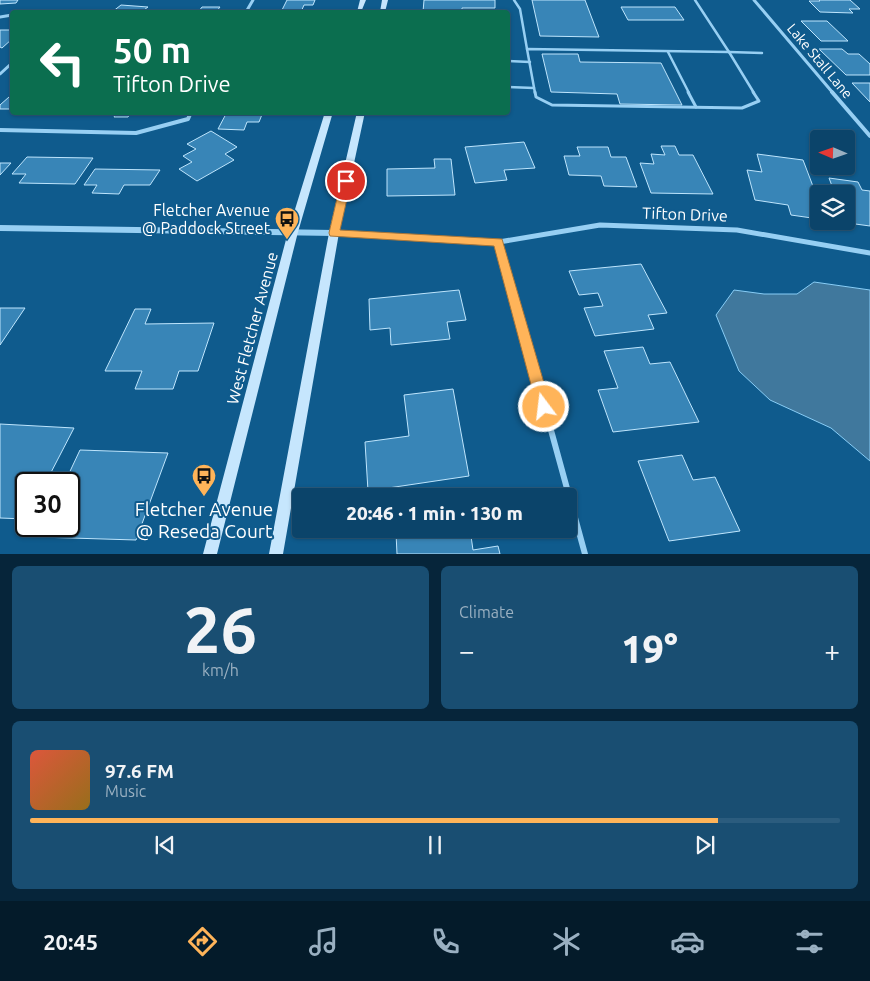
<!DOCTYPE html>
<meta charset="utf-8">
<style>
:root{--surface:#0b446a;--page:#194e72;--text:#f1f3f6;--muted:#9ab0c1;--line:#2b5c7e;--accent:#ffb459}
body{margin:0;font-family:Ubuntu,sans-serif;background:var(--page);color:var(--text);height:100vh;display:flex;flex-direction:column;font-size:19px;white-space:nowrap}
*{box-sizing:border-box;margin:0}
p{font-size:16px;color:var(--muted)}
.icon{flex:none;width:28px;height:28px;fill:none;stroke:currentColor;stroke-width:2;stroke-linecap:round;stroke-linejoin:round}
.map{position:relative;height:554px;overflow:hidden}
.panel{display:flex;flex-direction:column;gap:12px;padding:12px;background:#06253a;flex:1}
.panel>*{flex:none}
.guide{position:absolute;left:10px;top:10px;width:500px;height:105px;border-radius:5px;box-shadow:0 1px 4px #0004,0 0 0 1px var(--line);background:#0b6e4f;color:#fff;overflow:hidden}
.needle{width:32px;rotate:272deg}
.tools{position:absolute;left:810px;top:130px;display:grid;gap:10px}
.tools a{display:grid;place-items:center;width:45px;height:45px;border-radius:5px;background:var(--surface);box-shadow:0 1px 4px #0004,0 0 0 1px var(--line);font-size:25px}
.speed{position:absolute;left:15px;top:472px;display:flex;gap:10px;font-size:25px;font-weight:700;text-align:center}
.speed>*{display:grid;place-content:center;width:65px;height:65px;border-radius:50%;background:var(--surface);box-shadow:0 1px 4px #0004,0 0 0 1px var(--line);line-height:1}
.speed .limit{border:2px solid #111;border-radius:8px;background:#fff;color:#111}
.pin{position:absolute;display:grid;place-items:center;width:42px;height:42px;color:#fff;margin:-21px;border:2px solid #fff;border-radius:50%;box-shadow:0 1px 5px #0007}
.me{position:absolute;width:55px;margin:-28px;rotate:345deg;stroke-linejoin:round;filter:drop-shadow(0 0 4px #0008)}
.turn{display:flex;align-items:center;gap:18px;height:105px;padding:0 20px;font-size:22px}
.turn .icon{width:65px;height:65px;stroke-width:2.5}
.turn b{display:block;font-size:35px;line-height:42px}
.big{font-size:38px;font-weight:800;line-height:1.1}
.panel .tile{flex:1;display:flex;flex-direction:column;justify-content:center;gap:8px;min-width:0;padding:0 18px;border-radius:8px;background:var(--page)}
.panel .dial{align-items:center;gap:0}
.dial b{font-size:65px;line-height:1}
.song{display:flex;align-items:center;gap:15px}
.cover{width:60px;height:60px;border-radius:8px;background:linear-gradient(135deg,hsl(10 70% 55%),hsl(40 70% 35%))}
.played{height:5px;border-radius:2px;background:linear-gradient(90deg,var(--accent) 85%,var(--line) 85%)}
.keys{display:flex;justify-content:space-around;direction:ltr}
.heat{display:flex;justify-content:space-between;align-items:center;font-size:28px;direction:ltr}
.panel .tiles{flex:1;display:grid;gap:12px;grid-template-columns:1fr 1fr}
.tile:last-child{grid-column:span 2}
.trip{position:absolute;left:292px;top:488px;width:285px;height:50px;border-radius:5px;background:var(--surface);box-shadow:0 1px 4px #0004,0 0 0 1px var(--line);font-weight:800;line-height:50px;text-align:center}
.tab-bar{display:flex;height:80px;justify-content:space-around;align-items:center;background:#041b2a;color:var(--muted)}
.tab-bar .icon{width:35px;height:35px}
.tab-bar .current{color:var(--accent)}
.tab-bar b{font-size:22px;color:var(--text)}
.map>svg:first-child{display:block}
.water{fill:#40789d;stroke:#88cdf6}
.building{fill:#3885b7;stroke:#bee5fd}
.lines{fill:none;stroke-linecap:round;stroke-linejoin:round}
.service-far1{stroke:#97cff3;stroke-width:2.5}
.service{stroke:#97cff3;stroke-width:3}
.minor-far3{stroke:#97cff3;stroke-width:3}
.minor-far2{stroke:#97cff3;stroke-width:4}
.minor-far1{stroke:#97cff3;stroke-width:5}
.minor{stroke:#97cff3;stroke-width:6}
.tertiary{fill:#97cff3;fill-rule:evenodd}
.secondary{fill:#c6e6fd;fill-rule:evenodd}
.route{fill:#ffb459;stroke:#a6753a}
.labels{text-anchor:middle;dominant-baseline:central;stroke-width:4;stroke-linejoin:round;paint-order:stroke}
.far-street-label{font-size:14px;fill:#fff;stroke:#0f5b8d}
.poi-label{font-size:16px;fill:#fff;stroke:#0f5b8d;text-anchor:end}
.street-label{font-size:16px;fill:#fff;stroke:#0f5b8d}
.near-poi-label{font-size:19px;fill:#fff;stroke:#0f5b8d}
</style>
<div class="map">
<svg width="870" height="554" viewBox="0 0 870 554">
<rect width="100%" height="100%" fill="#0f5b8d"/>
<polygon class="water" points="814,282 870,290 870,461 831,428 770,400 739,371 716,315 734,290 764,294 797,294"/>
<g class="building">
<polygon points="0,0 18,0 16,3 0,4"/>
<polygon points="287,0 315,0 313,5 304,5 301,12 281,12"/>
<polygon points="424,0 495,0 495,8 462,8 462,12 423,12"/>
<polygon points="532,0 585,0 599,37 540,36"/>
<polygon points="819,0 850,0 860,9 849,9 853,13 820,12 809,1 820,1"/>
<polygon points="121,5 148,7 141,12 112,12"/>
<polygon points="202,7 220,7 216,12 189,12 191,11 199,11"/>
<polygon points="621,7 675,7 684,20 628,20"/>
<polygon points="801,21 827,21 848,41 821,41"/>
<polygon points="0,30 12,30 12,39 2,48 0,47"/>
<polygon points="819,49 842,49 848,54 859,54 870,64 870,75 846,75"/>
<polygon points="542,54 578,54 580,62 661,63 682,105 620,104 617,94 551,92"/>
<polygon points="852,83 870,83 870,102"/>
<polygon points="9,97 12,97 12,109 0,109 0,105"/>
<polygon points="117,112 131,112 128,117 114,117"/>
<polygon points="227,112 263,112 259,122 247,122 244,130 218,129"/>
<polygon points="211,131 237,147 225,154 234,160 197,181 179,169 192,162 183,156 196,149 187,144"/>
<polygon points="524,142 535,168 504,170 507,180 475,183 465,147"/>
<polygon points="661,146 675,146 679,155 693,155 713,194 651,193 640,163 654,164 651,154 665,155"/>
<polygon points="577,147 608,147 611,157 626,157 637,187 604,186 601,176 569,175 564,156 580,156"/>
<polygon points="757,154 803,160 819,202 819,219 791,215 788,205 755,200 747,170 762,172"/>
<polygon points="27,157 93,158 75,184 19,183 26,174 12,174"/>
<polygon points="434,159 451,159 455,195 387,196 387,169 435,168"/>
<polygon points="0,163 11,163 0,175"/>
<polygon points="95,169 160,170 150,185 124,185 119,194 92,193 97,185 84,185"/>
<polygon points="829,178 858,182 862,190 870,191 870,226 848,223 846,194 835,194"/>
<polygon points="641,264 667,313 648,315 654,329 595,336 584,308 603,306 598,293 579,295 569,271"/>
<polygon points="459,290 466,320 447,322 450,339 391,345 390,328 370,330 369,299"/>
<polygon points="0,308 25,308 0,345"/>
<polygon points="135,309 151,309 145,324 214,323 198,371 179,371 173,389 135,389 142,371 105,371"/>
<polygon points="643,347 650,364 670,362 699,422 613,432 598,390 618,388 604,351"/>
<polygon points="453,389 469,476 368,491 365,442 409,436 404,395"/>
<polygon points="0,424 74,428 45,484 26,484 26,519 0,518"/>
<polygon points="80,450 168,453 136,540 38,537 43,526 69,526 69,484 64,484"/>
<polygon points="682,455 693,480 715,477 740,531 669,541 638,461"/>
<polygon points="429,529 470,529 473,550 498,546 500,554 397,554 396,533"/>
</g>
<g class="lines">
<g class="service-far1">
<polyline points="514,0 520,9 527,49"/>
<polyline points="695,0 729,52"/>
<polyline points="668,52 689,93"/>
<polyline points="729,52 754,93"/>
<polyline points="729,52 762,53"/>
<polyline points="508,61 530,62"/>
<polyline points="508,87 534,88"/>
<polyline points="535,93 527,49 729,52"/>
</g>
<g class="service">
<polyline points="535,92 536,97 552,105 742,108 759,101 753,92"/>
<polyline points="688,92 696,107"/>
</g>
<g class="minor-far3">
<polyline points="754,0 833,93"/>
<polyline points="36,12 62,12"/>
<polyline points="246,12 253,0"/>
<polyline points="0,17 12,15"/>
<polyline points="0,74 12,63"/>
</g>
<g class="minor-far2">
<polyline points="832,92 870,136"/>
<polyline points="0,130 136,133 188,119 191,112"/>
</g>
<g class="minor-far1">
<polyline points="334,233 499,242 600,225 737,230 870,253"/>
<polyline points="499,242 532,362"/>
</g>
<polyline class="minor" points="532,361 585,554"/>
<polygon class="tertiary" points="0,225 334,230 338,233 334,236 0,231"/>
<g class="secondary">
<polygon points="360,0 366,0 361,12 357,12"/>
<polygon points="382,0 388,0 385,12 380,12"/>
<polygon points="325,112 333,112 298,232 217,554 203,554 288,232"/>
<polygon points="357,112 365,112 339,233 283,554 269,554 329,233"/>
</g>
</g>
<polygon class="route" points="346,178 351,181 340,230 502,239 551,407 549,412 544,413 539,412 537,407 494,246 330,236 329,233 341,181"/>
<defs>
<symbol id="bus-pin" viewBox="-11 -11 22 30"><path d="M0 17L-7.5 6A9.5 9.5 0 1 1 7.5 6Z" fill="#ffb459" stroke="#0f5b8d"/><path d="M-5-6H5V4H4V6H2V4H-2V6H-4V4H-5ZM-3.5-4V0h7V-4ZM-3.5 1.2v1.5H-2V1.2ZM2 1.2v1.5H3.5V1.2Z" fill="#111"/></symbol>
</defs>
<g fill-rule="evenodd">
<use href="#bus-pin" x="273" y="205" width="28" height="38"/>
<use href="#bus-pin" x="190" y="462" width="28" height="38"/>
</g>
<g class="labels">
<g class="far-street-label">
<text transform="translate(820 61) rotate(50)">Lake Stall Lane</text>
</g>
<g class="poi-label">
<text x="270" y="210">Fletcher Avenue<tspan x="270" dy="18">@ Paddock Street</tspan></text>
</g>
<g class="street-label">
<text transform="translate(685 214) rotate(2)">Tifton Drive</text>
<text transform="translate(252 328) rotate(-75)">West Fletcher Avenue</text>
</g>
<g class="near-poi-label">
<text x="204" y="509">Fletcher Avenue<tspan x="204" dy="22">@ Reseda Court</tspan></text>
</g>
</g>
</svg>
<div class="tools">
<a><svg class="needle" viewBox="-14 -14 28 28"><path d="M0-13l5 13h-10z" fill="#e53935"/><path d="M0 13l5-13h-10z" fill="#9ab0c1"/></svg></a>
<a><svg class="icon" aria-label="layers" viewBox="0 0 24 24"><path d="M12 4l9 5-9 5-9-5zM3 14l9 5 9-5"/></svg></a>
</div>
<div class="speed"><div class="limit">30</div></div>
<div class="pin" style="left:346px;top:181px;background:#d93025"><svg class="icon" aria-label="arrive" viewBox="0 0 24 24"><path d="M6 21V4h12l-3 4 3 4H6"/></svg></div>
<svg class="me" style="left:544px;top:407px" viewBox="-20 -20 40 40"><circle r="17" fill="#ffb459" stroke="#fff" stroke-width="3"/><path d="M0-11L8 9 0 5-8 9z" fill="#fff"/></svg>
<div class="trip">20:46 · 1 min · 130 m</div>
<div class="guide">
<div class="turn"><svg class="icon" aria-label="left" viewBox="0 0 24 24"><path d="M17 20v-9H6M10 6l-5 5 5 5"/></svg><div><b>50 m</b>Tifton Drive</div></div>
</div>
</div>
<section class="panel">
<div class="tiles">
<div class="tile dial"><b>26</b><p>km/h</p></div>
<div class="tile"><p>Climate</p>
<div class="heat"><a>−</a><b class="big">19°</b><a>+</a></div>
</div>
<div class="tile">
<div class="song"><i class="cover"></i><div><b>97.6 FM</b><p>Music</p></div></div>
<div class="played"></div>
<div class="keys"><svg class="icon" aria-label="previous" viewBox="0 0 24 24"><path d="M18 5L8 12l10 7zM5 5v14"/></svg><svg class="icon" aria-label="pause" viewBox="0 0 24 24"><path d="M8 5v14M16 5v14"/></svg><svg class="icon" aria-label="next" viewBox="0 0 24 24"><path d="M6 5l10 7-10 7zM19 5v14"/></svg></div>
</div>
</div>
</section>
<nav class="tab-bar">
<b>20:45</b>
<svg class="icon current" aria-label="directions" viewBox="0 0 24 24"><path d="M12 3l9 9-9 9-9-9zM9 14v-3h6M13 9l2 2-2 2"/></svg>
<svg class="icon" aria-label="music" viewBox="0 0 24 24"><path d="M9 18V5l10-2v13"/><circle cx="6" cy="18" r="3"/><circle cx="16" cy="16" r="3"/></svg>
<svg class="icon" aria-label="phone" viewBox="0 0 24 24"><path d="M5 4h4l2 5-3 2q2 4 5 5l2-3 5 2v4C11 20 4 13 5 4z"/></svg>
<svg class="icon" aria-label="climate" viewBox="0 0 24 24"><path d="M12 3v18M4 7l16 10M4 17L20 7"/></svg>
<svg class="icon" aria-label="car" viewBox="0 0 24 24"><path d="M5 17H2v-5l4-1 3-4h7l3 4 3 1v5h-3M9 17h6M6 11h13"/><circle cx="7" cy="17" r="2"/><circle cx="17" cy="17" r="2"/></svg>
<svg class="icon" aria-label="filters" viewBox="0 0 24 24"><path d="M4 7h16M4 17h16"/><circle cx="9" cy="7" r="2"/><circle cx="15" cy="17" r="2"/></svg>
</nav>
